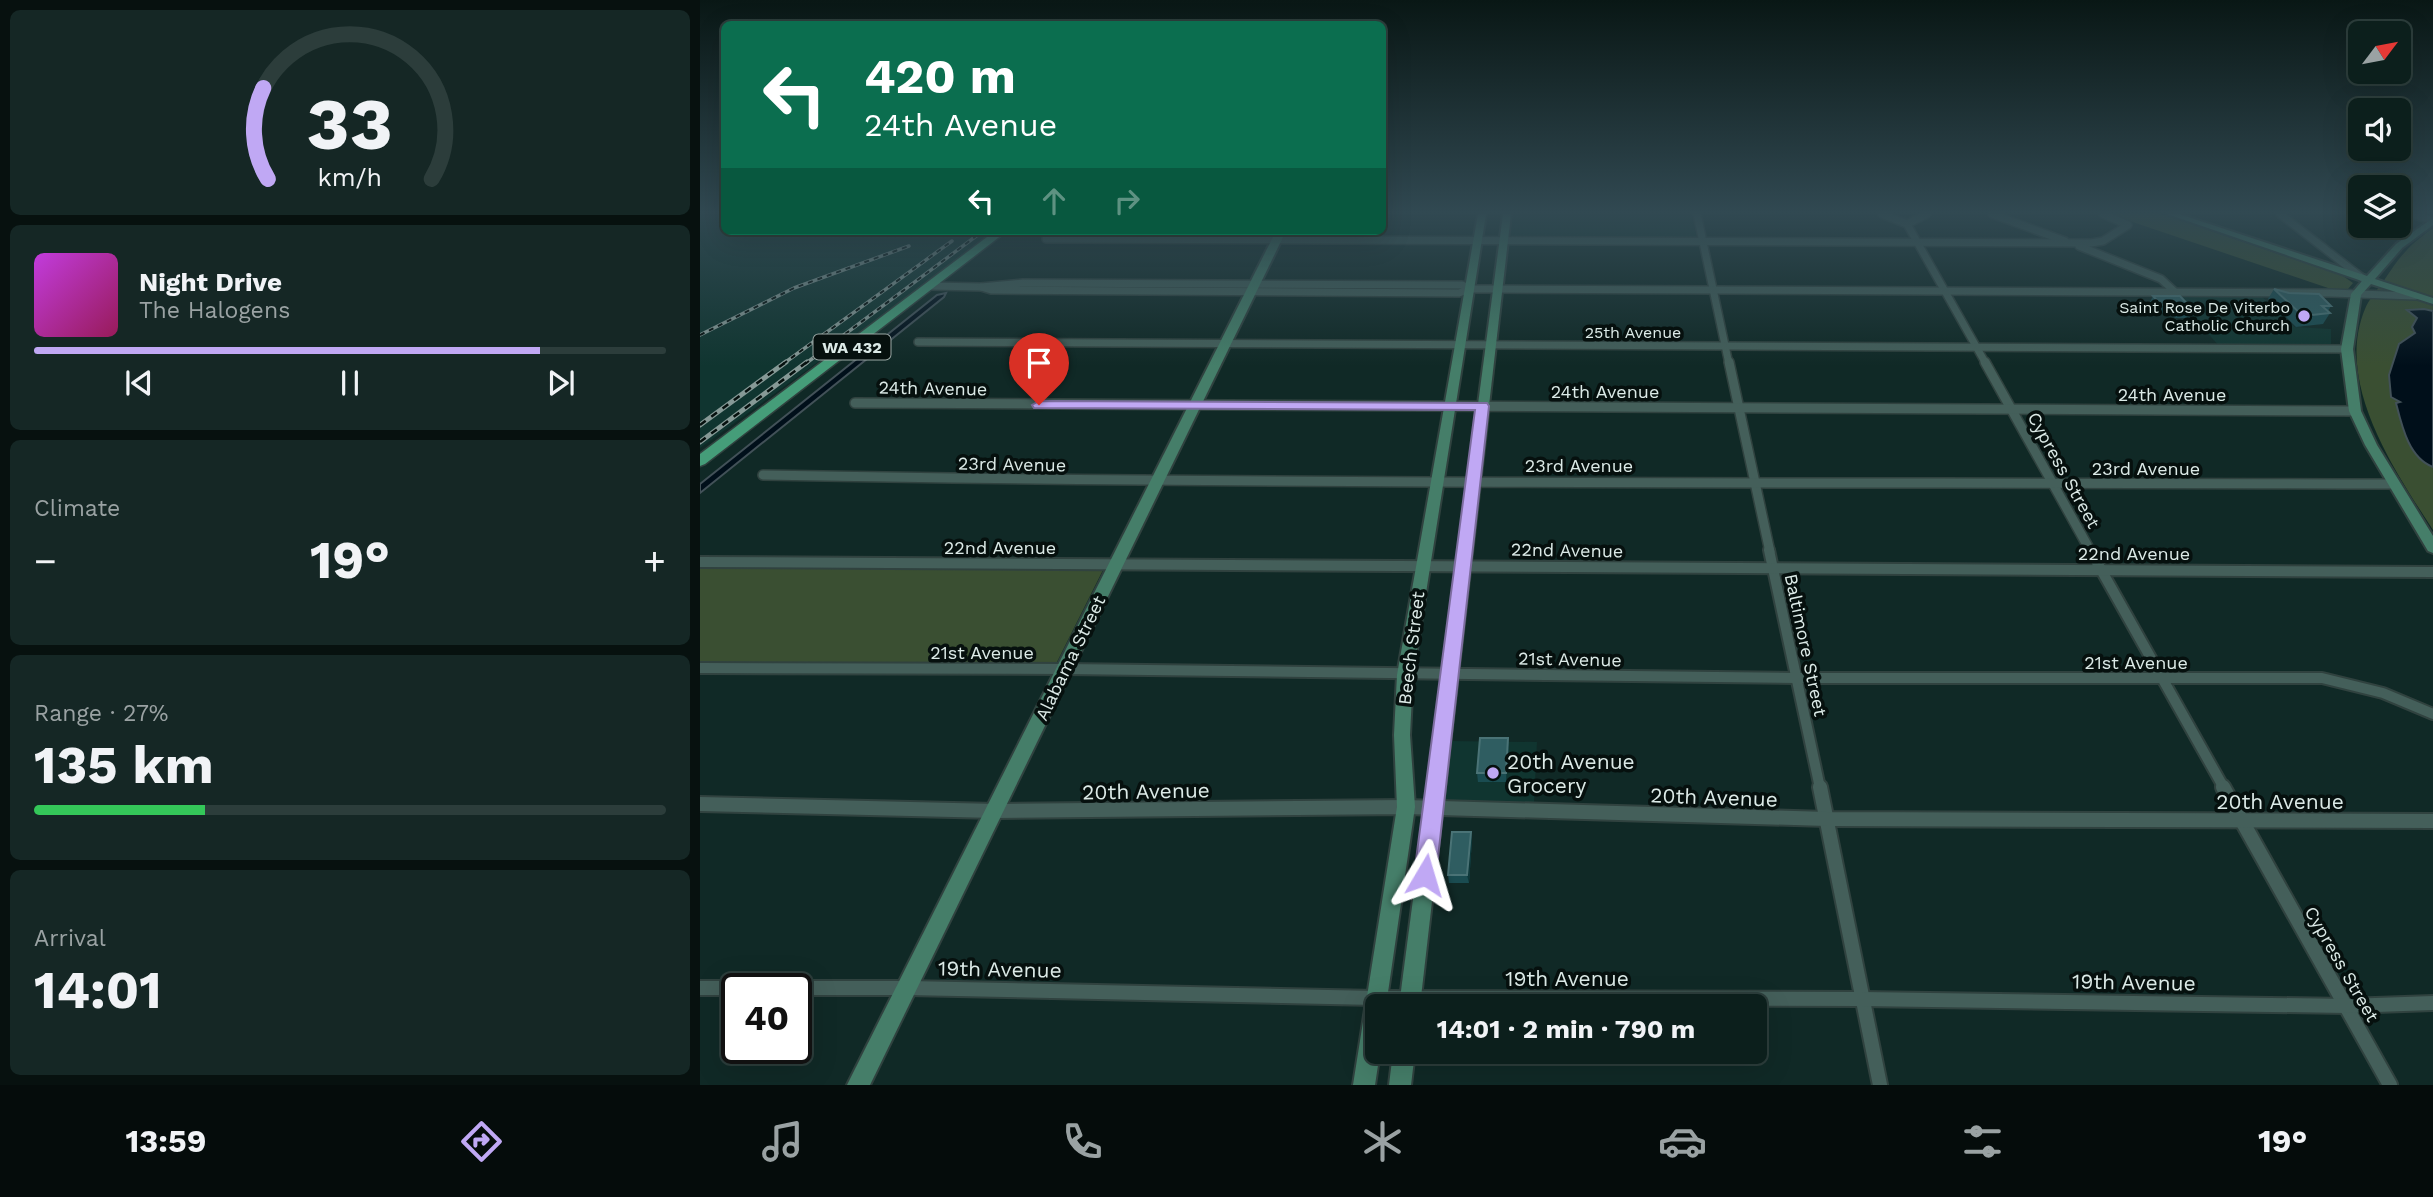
<!DOCTYPE html>
<meta charset="utf-8">
<style>
:root{--surface:#0c1f1c;--page:#152725;--text:#f1f3f6;--muted:#9aa2a3;--line:#2c3d3b;--accent:#c0a8f4}
body{margin:0;font-family:"Work Sans",sans-serif;background:var(--page);color:var(--text);height:100vh;display:flex;flex-direction:column;font-size:26px;white-space:nowrap}
*{box-sizing:border-box;margin:0}
p{font-size:23px;color:var(--muted)}
.icon{flex:none;width:38px;height:38px;fill:none;stroke:currentColor;stroke-width:2;stroke-linecap:round;stroke-linejoin:round}
.map{position:relative;flex:1;overflow:hidden}
.drawer{display:flex;flex-direction:column;gap:10px;padding:10px;background:#07110f;width:700px}
.drawer>*{flex:none}
.top-card{position:absolute;left:21px;top:21px;width:665px;height:214px;border-radius:10px;box-shadow:0 7px 28px #0002,0 0 0 2px var(--line);background:#0b6e4f;color:#fff;overflow:hidden}
.needle{width:46px;rotate:58deg}
.tools{position:absolute;left:1648px;top:21px;display:grid;gap:14px}
.tools a{display:grid;place-items:center;width:63px;height:63px;border-radius:10px;background:var(--surface);box-shadow:0 7px 28px #0002,0 0 0 2px var(--line);font-size:35px}
.speed{position:absolute;left:21px;top:973px;display:flex;gap:14px;font-size:35px;font-weight:700;text-align:center}
.speed>*{display:grid;place-content:center;width:91px;height:91px;border-radius:50%;background:var(--surface);box-shadow:0 7px 28px #0002,0 0 0 2px var(--line);line-height:1}
.speed .limit{border:4px solid #111;border-radius:10px;background:#fff;color:#111}
.pin{position:absolute;display:grid;place-items:center;width:60px;height:60px;color:#fff;margin:-72px -30px;border-radius:50% 50% 50% 0;rotate:-45deg;box-shadow:0 0 7px #0007}
.pin .icon{rotate:45deg}
.me{position:absolute;width:77px;margin:-38px;rotate:7deg;stroke-linejoin:round;filter:drop-shadow(0 0 5px #0008)}
.turn{display:flex;align-items:center;gap:24px;height:147px;padding:0 28px;font-size:32px}
.turn .icon{width:91px;height:91px;stroke-width:2.5}
.turn b{display:block;font-size:49px;line-height:60px}
.lanes{display:flex;align-items:center;height:66px;padding:0 28px;background:#0003;justify-content:center;gap:35px;direction:ltr}
.lanes .off{opacity:.35}
.big{font-size:52px;font-weight:700;line-height:1.1}
.drawer .card{flex:1;display:flex;flex-direction:column;justify-content:center;gap:10px;min-width:0;padding:0 24px;border-radius:10px;background:var(--page)}
.drawer .dial{align-items:center;gap:0}
.dial svg{height:182px;overflow:visible;fill:none;stroke:var(--line);stroke-width:7;stroke-linecap:round;text-anchor:middle}
.dial text{fill:var(--text);stroke:none}
.song{display:flex;align-items:center;gap:21px}
.cover{width:84px;height:84px;border-radius:10px;background:linear-gradient(135deg,hsl(290 70% 55%),hsl(330 70% 35%))}
.played{height:7px;border-radius:4px;background:linear-gradient(90deg,var(--accent) 80%,var(--line) 80%)}
.keys{display:flex;justify-content:space-around;direction:ltr}
.heat{display:flex;justify-content:space-between;align-items:center;font-size:38px;direction:ltr}
.charge{height:10px;border-radius:5px;background:linear-gradient(90deg,#34c759 27%,var(--line) 0)}
.trip{position:absolute;left:665px;top:994px;width:402px;height:70px;border-radius:10px;background:var(--surface);box-shadow:0 7px 28px #0002,0 0 0 2px var(--line);font-weight:700;line-height:70px;text-align:center}
.tab-bar{display:flex;height:112px;justify-content:space-around;align-items:center;background:#050c0b;color:var(--muted)}
.tab-bar .icon{width:49px;height:49px}
.tab-bar .active{color:var(--accent)}
.tab-bar b{font-size:32px;color:var(--text)}
main{display:flex;flex:1;min-height:0}
.map>svg:first-child{display:block}
.built{fill:#103530}
.green{fill:#3a4f32}
.water{fill:#000f1a;stroke:#425158;stroke-width:2}
.lines{fill:none;stroke-linecap:round;stroke-linejoin:round}
.street-far3-casing{stroke:#30423f;stroke-width:10}
.street-far2-casing{stroke:#30423f;stroke-width:12}
.street-far1-casing{stroke:#30423f;stroke-width:14}
.street-casing{stroke:#30423f;stroke-width:18}
.secondary-casing{stroke:#30423f;stroke-width:4}
.primary-casing{stroke:#30423f;stroke-width:3}
.street-far3{stroke:#445f5a;stroke-width:7}
.street-far2{stroke:#445f5a;stroke-width:9}
.street-far1{stroke:#445f5a;stroke-width:10}
.street{stroke:#445f5a;stroke-width:14}
.secondary{fill:#457e69;fill-rule:evenodd}
.primary{fill:#459d79;fill-rule:evenodd}
.rail-far1-casing{stroke:#869996;stroke-width:3.5}
.rail-casing{stroke:#869996;stroke-width:5}
.rail-far1{stroke:#06100e;stroke-width:2;stroke-dasharray:5;stroke-linecap:butt}
.rail{stroke:#06100e;stroke-width:2.5;stroke-dasharray:7;stroke-linecap:butt}
.wall{fill:#1a4c51}
.shaded-wall{fill:#0d3739}
.building{fill:#2f5d61;stroke:#4a7376;stroke-width:2}
.route{fill:#c0a8f4;stroke:#7d6d9f;stroke-width:2}
.poi-dot{fill:#c0a8f4;stroke:#06100e;stroke-width:2.5}
.labels{text-anchor:middle;dominant-baseline:central;stroke-width:7;stroke-linejoin:round;paint-order:stroke}
.far-poi-label{font-size:16px;fill:#dceae7;stroke:#06100e;text-anchor:end}
.far-street-label{font-size:16px;fill:#dceae7;stroke:#06100e}
.shield{fill:#06100e;stroke:#9ca9a6;stroke-width:2}
.shield-label{font-size:16px;font-weight:bold;fill:#dceae7}
.street-label{font-size:18px;fill:#dceae7;stroke:#06100e}
.near-poi-label{font-size:21px;fill:#dceae7;stroke:#06100e;text-anchor:start}
.near-street-label{font-size:21px;fill:#dceae7;stroke:#06100e}
</style>
<main>
<section class="drawer">
<div class="card dial"><svg viewBox="0 0 100 80">
<path d="M14 69A42 42 0 1 1 86 69"/>
<path d="M14 69A42 42 0 0 1 12 29" stroke="#c0a8f4"/>
<text x="50" y="56" font-size="32" font-weight="700">33</text>
<text x="50" y="72" font-size="11">km/h</text>
</svg></div>
<div class="card">
<div class="song"><i class="cover"></i><div><b>Night Drive</b><p>The Halogens</p></div></div>
<div class="played"></div>
<div class="keys"><svg class="icon" aria-label="previous" viewBox="0 0 24 24"><path d="M18 5L8 12l10 7zM5 5v14"/></svg><svg class="icon" aria-label="pause" viewBox="0 0 24 24"><path d="M8 5v14M16 5v14"/></svg><svg class="icon" aria-label="next" viewBox="0 0 24 24"><path d="M6 5l10 7-10 7zM19 5v14"/></svg></div>
</div>
<div class="card"><p>Climate</p>
<div class="heat"><a>−</a><b class="big">19°</b><a>+</a></div>
</div>
<div class="card"><p>Range · 27%</p><b class="big">135 km</b><div class="charge"></div></div>
<div class="card"><p>Arrival</p><b class="big">14:01</b></div>
</section>
<div class="map">
<svg width="1733" height="1085" viewBox="0 0 1733 1085">
<rect width="100%" height="100%" fill="#102926"/>
<g class="built">
<polygon points="0,214 24,214 24,231 298,231 0,448"/>
<polygon points="811,214 992,214 997,240 808,239"/>
<polygon points="1474,295 1561,296 1595,327 1631,329 1631,345 1519,346"/>
<polygon points="748,741 837,742 834,803 741,802"/>
</g>
<g class="green">
<polygon points="1409,214 1461,214 1643,276 1653,283 1648,289 1631,289"/>
<path d="M1733,228V530C1695,471 1634,383 1665,309C1669,299 1677,290 1683,282C1700,256 1708,246 1733,228Z"/>
<polygon points="0,567 403,570 356,664 0,662"/>
</g>
<g class="water">
<polygon points="246,293 244,297 0,493 0,484 237,295"/>
<path d="M1724,309L1733,311V467C1709,458 1702,427 1696,403L1700,402L1691,397L1689,375L1699,344L1715,333L1712,327L1717,318L1707,310Z"/>
</g>
<g class="lines">
<defs>
<g id="street-far3">
<polyline points="997,214 1029,364"/>
<polyline points="1182,214 1207,224 1286,364"/>
<polyline points="1292,214 1365,241"/>
<polyline points="1580,214 1665,280"/>
<polyline points="1712,214 1733,221"/>
<polyline points="1207,224 1227,214"/>
<polyline points="346,239 1391,243 1403,241 1428,225 1403,214"/>
<polyline points="1379,246 1461,279 1475,292"/>
<polyline points="230,286 281,287 323,283 762,285 770,289"/>
<polyline points="281,287 291,290 759,293 770,289 796,289 1631,293 1715,296"/>
<polyline points="218,342 1647,349"/>
</g>
<g id="street-far2">
<polyline points="1029,362 1070,552"/>
<polyline points="1285,362 1391,552"/>
<polyline points="155,403 1655,411"/>
<path d="M63,475C607,485 1151,482 1695,484"/>
</g>
<g id="street-far1">
<polyline points="1069,550 1120,788"/>
<polyline points="1390,550 1524,788"/>
<polyline points="0,562 1733,572"/>
<polyline points="0,668 365,669 1095,678 1622,678 1683,693 1733,714"/>
</g>
<g id="street">
<polyline points="1120,787 1180,1085"/>
<polyline points="1523,787 1690,1085"/>
<polyline points="0,804 296,811 706,807 1127,819 1733,821"/>
<polyline points="0,988 208,988 676,998 1162,999 1647,1006 1733,1003"/>
</g>
<g id="secondary">
<polygon points="778,214 786,214 713,675 710,735 715,807 686,1006 677,1006 677,1052 680,1052 675,1085 653,1085 697,807 694,735 697,675"/>
<polygon points="803,214 811,214 720,1006 699,1006"/>
<polygon points="1467,214 1479,214 1667,276 1696,244 1733,218 1733,225 1702,248 1675,279 1733,298 1733,304 1671,284 1661,295 1653,349 1661,411 1677,445 1733,536 1733,553 1728,551 1665,445 1649,411 1641,349 1651,294 1662,281"/>
<polygon points="576,231 586,231 170,1085 147,1085"/>
<polygon points="693,1052 715,1052 711,1085 689,1085"/>
</g>
<polygon id="primary" points="295,231 307,231 5,464 0,466 0,454"/>
</defs>
<use href="#street-far3" class="street-far3-casing"/>
<use href="#street-far2" class="street-far2-casing"/>
<use href="#street-far1" class="street-far1-casing"/>
<use href="#street" class="street-casing"/>
<use href="#secondary" class="secondary-casing"/>
<use href="#primary" class="primary-casing"/>
<use href="#street-far3" class="street-far3"/>
<use href="#street-far2" class="street-far2"/>
<use href="#street-far1" class="street-far1"/>
<use href="#street" class="street"/>
<use href="#secondary" class="secondary"/>
<use href="#primary" class="primary"/>
<defs>
<g id="rail-far1">
<polyline points="0,335 94,288 209,246"/>
<polyline points="83,364 252,241"/>
<polyline points="105,364 283,231"/>
</g>
<g id="rail">
<polyline points="0,425 86,362"/>
<polyline points="0,442 107,362"/>
</g>
</defs>
<use href="#rail-far1" class="rail-far1-casing"/>
<use href="#rail" class="rail-casing"/>
<use href="#rail-far1" class="rail-far1"/>
<use href="#rail" class="rail"/>
</g>
<g class="wall">
<polygon points="1574,289 1631,306 1628,311 1630,313 1623,324 1596,327 1568,299"/>
<polygon points="1453,296 1493,310 1489,318 1475,318 1470,313 1457,313 1449,304"/>
<polygon points="808,738 809,747 806,782 778,782 777,773"/>
<polygon points="771,832 772,840 769,883 749,883 748,875"/>
</g>
<g class="shaded-wall">
<polygon points="808,738 809,747 806,782 806,773"/>
<polygon points="771,832 772,840 769,883 767,875"/>
</g>
<g class="building">
<polygon points="1574,289 1589,293 1619,294 1631,306 1622,306 1630,313 1603,316"/>
<polygon points="1453,296 1480,296 1493,310 1479,310 1474,305 1461,305"/>
<polygon points="780,738 808,738 806,773 777,773"/>
<polygon points="752,832 771,832 767,875 748,875"/>
</g>
<linearGradient id="sky" x2="0" y2="1"><stop stop-color="#091715"/><stop offset="0.58" stop-color="#314952"/><stop offset="1" stop-color="#314952" stop-opacity="0"/></linearGradient>
<rect width="1733" height="366" fill="url(#sky)"/>
<polygon class="route" points="339,401 787,403 789,406 736,875 733,883 725,886 718,883 714,875 775,410 334,408 332,405"/>
<g class="poi-dot">
<circle cx="1604" cy="316" r="7"/>
<circle cx="793" cy="773" r="7"/>
</g>
<g class="labels">
<g class="far-poi-label">
<text x="1590" y="307">Saint Rose De Viterbo<tspan x="1590" dy="18">Catholic Church</tspan></text>
</g>
<g class="far-street-label">
<text x="933" y="332">25th Avenue</text>
</g>
<rect class="shield" x="113.5" y="334.5" width="77" height="25" rx="5"/>
<g class="shield-label">
<text x="152" y="347">WA 432</text>
</g>
<g class="street-label">
<text transform="translate(233 388) rotate(1)">24th Avenue</text>
<text x="905" y="391">24th Avenue</text>
<text x="1472" y="394">24th Avenue</text>
<text transform="translate(312 464) rotate(1)">23rd Avenue</text>
<text x="879" y="465">23rd Avenue</text>
<text x="1446" y="468">23rd Avenue</text>
<text transform="translate(1364 470) rotate(61)">Cypress Street</text>
<text x="300" y="547">22nd Avenue</text>
<text transform="translate(867 550) rotate(1)">22nd Avenue</text>
<text x="1434" y="553">22nd Avenue</text>
<text transform="translate(1106 645) rotate(78)">Baltimore Street</text>
<text transform="translate(711 648) rotate(-83)">Beech Street</text>
<text x="282" y="652">21st Avenue</text>
<text transform="translate(370 658) rotate(-64)">Alabama Street</text>
<text transform="translate(870 659) rotate(1)">21st Avenue</text>
<text x="1436" y="662">21st Avenue</text>
<text transform="translate(1642 964) rotate(60)">Cypress Street</text>
</g>
<g class="near-poi-label">
<text x="807" y="761">20th Avenue<tspan x="807" dy="24">Grocery</tspan></text>
</g>
<g class="near-street-label">
<text transform="translate(446 791) rotate(-1)">20th Avenue</text>
<text transform="translate(1014 797) rotate(2)">20th Avenue</text>
<text x="1580" y="801">20th Avenue</text>
<text transform="translate(300 969) rotate(1)">19th Avenue</text>
<text x="867" y="978">19th Avenue</text>
<text transform="translate(1434 982) rotate(1)">19th Avenue</text>
</g>
</g>
</svg>
<div class="tools">
<a><svg class="needle" viewBox="-14 -14 28 28"><path d="M0-13l5 13h-10z" fill="#e53935"/><path d="M0 13l5-13h-10z" fill="#9aa2a3"/></svg></a>
<a><svg class="icon" aria-label="sound" viewBox="0 0 24 24"><path d="M4 9h4l5-4v14l-5-4H4zM17 9q2 3 0 6"/></svg></a>
<a><svg class="icon" aria-label="layers" viewBox="0 0 24 24"><path d="M12 4l9 5-9 5-9-5zM3 14l9 5 9-5"/></svg></a>
</div>
<div class="speed"><div class="limit">40</div></div>
<div class="pin" style="left:339px;top:405px;background:#d93025"><svg class="icon" aria-label="arrive" viewBox="0 0 24 24"><path d="M6 21V4h12l-3 4 3 4H6"/></svg></div>
<svg class="me" style="left:725px;top:875px" viewBox="-20 -20 40 40"><path d="M0-17L14 15 0 8-14 15z" fill="#c0a8f4" stroke="#fff" stroke-width="4"/></svg>
<div class="trip">14:01 · 2 min · 790 m</div>
<div class="top-card">
<div class="turn"><svg class="icon" aria-label="left" viewBox="0 0 24 24"><path d="M17 20v-9H6M10 6l-5 5 5 5"/></svg><div><b>420 m</b>24th Avenue</div></div>
<div class="lanes"><svg class="icon" aria-label="left" viewBox="0 0 24 24"><path d="M17 20v-9H6M10 6l-5 5 5 5"/></svg><svg class="icon off" aria-label="ahead" viewBox="0 0 24 24"><path d="M12 20V5M6 11l6-6 6 6"/></svg><svg class="icon off" aria-label="right" viewBox="0 0 24 24"><path d="M7 20v-9h11M14 6l5 5-5 5"/></svg></div>
</div>
</div>
</main>
<nav class="tab-bar">
<b>13:59</b>
<svg class="icon active" aria-label="directions" viewBox="0 0 24 24"><path d="M12 3l9 9-9 9-9-9zM9 14v-3h6M13 9l2 2-2 2"/></svg>
<svg class="icon" aria-label="music" viewBox="0 0 24 24"><path d="M9 18V5l10-2v13"/><circle cx="6" cy="18" r="3"/><circle cx="16" cy="16" r="3"/></svg>
<svg class="icon" aria-label="phone" viewBox="0 0 24 24"><path d="M5 4h4l2 5-3 2q2 4 5 5l2-3 5 2v4C11 20 4 13 5 4z"/></svg>
<svg class="icon" aria-label="climate" viewBox="0 0 24 24"><path d="M12 3v18M4 7l16 10M4 17L20 7"/></svg>
<svg class="icon" aria-label="car" viewBox="0 0 24 24"><path d="M5 17H2v-5l4-1 3-4h7l3 4 3 1v5h-3M9 17h6M6 11h13"/><circle cx="7" cy="17" r="2"/><circle cx="17" cy="17" r="2"/></svg>
<svg class="icon" aria-label="filters" viewBox="0 0 24 24"><path d="M4 7h16M4 17h16"/><circle cx="9" cy="7" r="2"/><circle cx="15" cy="17" r="2"/></svg>
<b>19°</b>
</nav>
